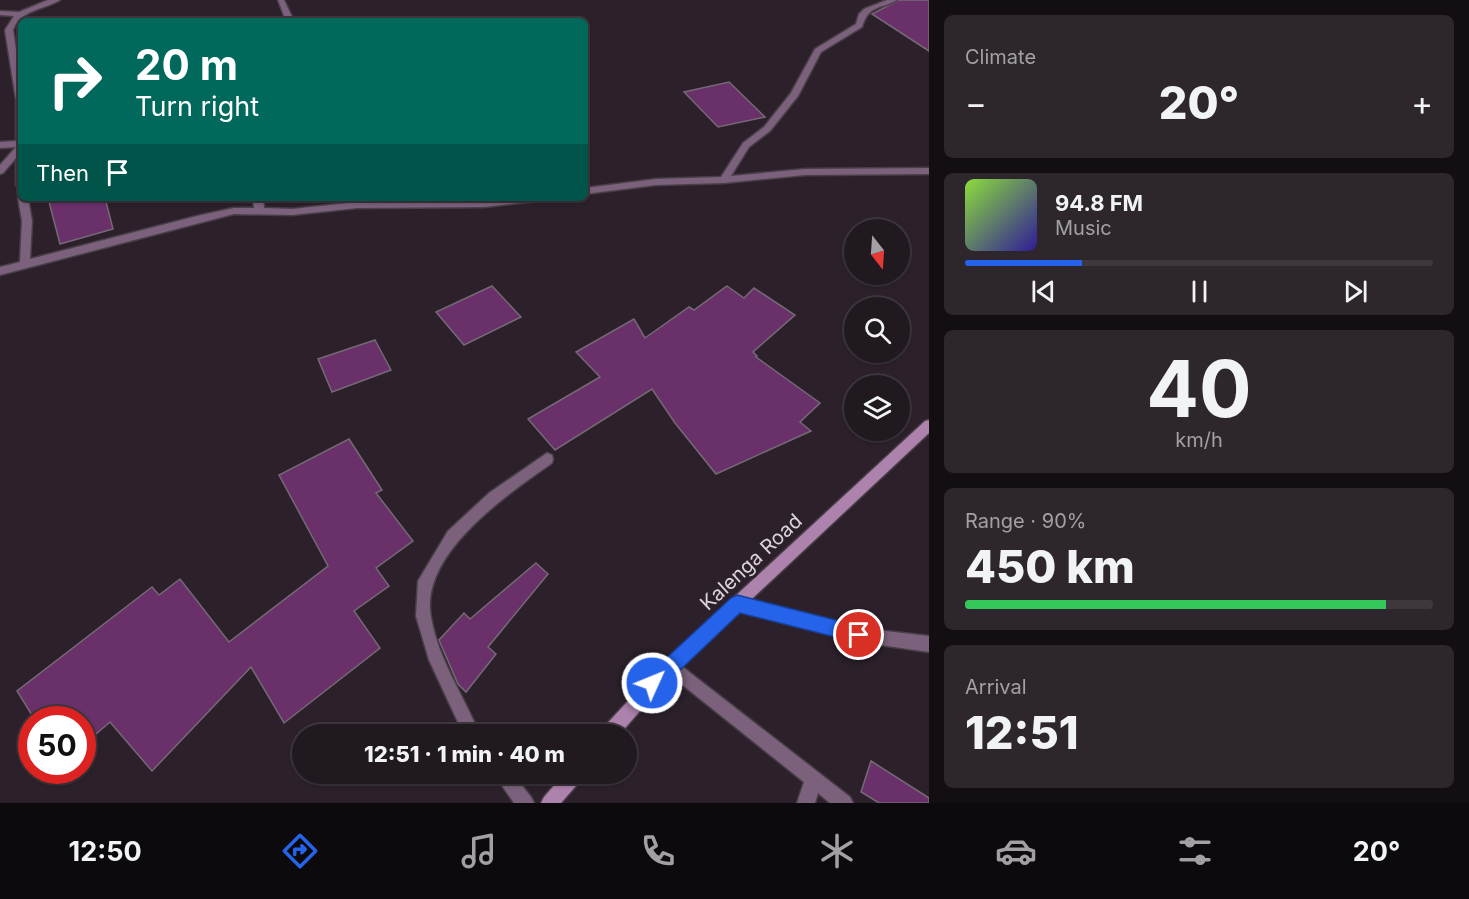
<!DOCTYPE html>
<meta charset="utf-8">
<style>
:root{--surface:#211920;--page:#2d262d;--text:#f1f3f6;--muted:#a2a0a5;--line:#3e383e;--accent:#2563eb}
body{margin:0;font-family:Inter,sans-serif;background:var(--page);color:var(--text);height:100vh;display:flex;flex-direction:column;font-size:22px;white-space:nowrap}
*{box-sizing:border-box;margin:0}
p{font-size:20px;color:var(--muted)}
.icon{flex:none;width:33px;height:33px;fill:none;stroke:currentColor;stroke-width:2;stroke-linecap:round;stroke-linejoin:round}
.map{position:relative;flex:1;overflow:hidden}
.side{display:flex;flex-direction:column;gap:15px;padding:15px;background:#120e12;width:540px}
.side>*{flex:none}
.guide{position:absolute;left:18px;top:18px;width:570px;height:183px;border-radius:9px;box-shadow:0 2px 4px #0004,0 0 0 2px var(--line);background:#00695c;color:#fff;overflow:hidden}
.needle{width:39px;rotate:163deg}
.tools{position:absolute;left:844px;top:219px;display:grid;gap:12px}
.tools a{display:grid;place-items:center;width:66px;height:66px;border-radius:50%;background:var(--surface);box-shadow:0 2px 4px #0004,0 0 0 2px var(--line);font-size:30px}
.speed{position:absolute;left:18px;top:706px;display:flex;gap:12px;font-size:30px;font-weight:700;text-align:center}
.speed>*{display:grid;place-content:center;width:78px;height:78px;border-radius:50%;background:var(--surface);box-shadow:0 2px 4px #0004,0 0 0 2px var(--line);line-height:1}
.speed .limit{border:9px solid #d22;background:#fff;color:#111}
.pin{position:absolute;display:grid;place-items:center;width:51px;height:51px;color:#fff;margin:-26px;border:3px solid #fff;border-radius:50%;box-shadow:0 2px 6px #0007}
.me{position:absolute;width:66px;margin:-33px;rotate:46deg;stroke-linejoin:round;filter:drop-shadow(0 0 4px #0008)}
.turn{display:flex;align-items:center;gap:21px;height:126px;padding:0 18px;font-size:27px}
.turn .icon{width:78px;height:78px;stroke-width:2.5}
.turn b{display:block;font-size:42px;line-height:51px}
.then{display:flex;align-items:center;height:57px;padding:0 18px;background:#0003;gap:12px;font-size:22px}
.big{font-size:45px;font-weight:800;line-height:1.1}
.side .tile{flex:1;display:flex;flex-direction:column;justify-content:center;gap:9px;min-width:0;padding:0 21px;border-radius:9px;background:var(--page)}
.side .dial{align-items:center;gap:0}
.dial b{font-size:78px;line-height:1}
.song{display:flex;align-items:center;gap:18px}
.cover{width:72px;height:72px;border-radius:9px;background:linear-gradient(135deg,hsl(90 70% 55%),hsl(250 70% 35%))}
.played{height:6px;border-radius:3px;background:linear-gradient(90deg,var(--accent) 25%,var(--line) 25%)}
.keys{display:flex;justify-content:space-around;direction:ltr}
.heat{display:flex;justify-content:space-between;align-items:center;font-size:33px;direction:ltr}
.charge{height:9px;border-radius:4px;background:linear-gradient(90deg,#34c759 90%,var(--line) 0)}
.trip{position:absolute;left:292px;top:724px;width:345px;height:60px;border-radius:30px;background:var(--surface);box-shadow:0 2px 4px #0004,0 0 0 2px var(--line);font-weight:800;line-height:60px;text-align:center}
.menu{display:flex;height:96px;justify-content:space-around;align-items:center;background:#0d0a0d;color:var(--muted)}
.menu .icon{width:42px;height:42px}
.menu .on{color:var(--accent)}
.menu b{font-size:27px;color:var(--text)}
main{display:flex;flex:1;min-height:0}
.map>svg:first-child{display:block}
.building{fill:#69306a;stroke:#756975;stroke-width:1.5}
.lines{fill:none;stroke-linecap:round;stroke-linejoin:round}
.minor-casing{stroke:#483e47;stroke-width:3}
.secondary-casing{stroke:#483e47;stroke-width:3}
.minor{fill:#7b617b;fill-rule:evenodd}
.secondary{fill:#ad82ac;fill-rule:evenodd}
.route{fill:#2563eb;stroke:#184099;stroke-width:1.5}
.labels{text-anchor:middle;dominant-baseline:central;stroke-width:6;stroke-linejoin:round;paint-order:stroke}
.street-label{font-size:20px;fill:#dcd4dc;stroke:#2c212b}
</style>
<main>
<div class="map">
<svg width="929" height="803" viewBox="0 0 929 803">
<rect width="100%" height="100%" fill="#2c212b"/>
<g class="building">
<polygon points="899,0 929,0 929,51 872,14"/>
<polygon points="729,82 765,117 718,127 684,92"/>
<polygon points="48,198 105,198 113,229 60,244"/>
<polygon points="492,286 521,317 464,345 436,312"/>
<polygon points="727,286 744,298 754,288 795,315 753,352 757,356 756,357 820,403 800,422 811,431 716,474 675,423 652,389 555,450 528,419 600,377 576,352 634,319 645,338 689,307 694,310"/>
<polygon points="375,340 391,370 332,392 318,359"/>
<polygon points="349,439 382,490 376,493 413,541 376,568 389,586 354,611 380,648 284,723 251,667 152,771 110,722 82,746 82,720 35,720 17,691 152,587 159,595 180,579 229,642 328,566 279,475"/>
<polygon points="536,563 548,574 488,647 496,654 466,692 458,684 439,640 464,613 470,619"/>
<polygon points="871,761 929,798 929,803 879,803 861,792"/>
</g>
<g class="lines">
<defs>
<g id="minor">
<path d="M48,0H60C44,10 21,9 13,30L21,81V188L16,185V158L3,173L0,174V165L16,147L0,148V142L16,141V100L5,30L14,16L0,15V11L19,12Z"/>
<polygon points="278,0 284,0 294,21 286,21"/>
<path d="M887,0H897C880,10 869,4 862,27L821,52L798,96L770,131L749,147L731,176L805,169L929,168V174L805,175L724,183L656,185L585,194V188L656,179L721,177L743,143L764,127L791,93L815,49L856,24L859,14L864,9Z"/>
<polygon points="21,196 21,198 28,198 32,221 30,259 201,215 234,208 254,208 253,198 263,198 264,208 292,209 357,202 484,201 510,198 542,198 537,201 484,207 357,208 292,215 234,214 0,275 0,267 20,262 22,221 18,198"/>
<path d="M547,453L552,455L553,459L552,463C507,495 419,554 431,617C438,659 464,696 480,735H464L429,660L416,616L418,581L448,531L489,493Z"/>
<polygon points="737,597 859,628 929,636 929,652 859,642 737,611 732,609 730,604 732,599"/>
<polygon points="670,658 675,661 850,797 853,803 830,803 818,793 815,803 797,803 804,782 665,671 662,666 665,661"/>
<polygon points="494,774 513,774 531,797 534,803 514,803"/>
</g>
<g id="secondary">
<polygon points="929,420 929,433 675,671 619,735 600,735 602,729 665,661 925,421"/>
<polygon points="564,774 583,774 581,780 561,803 541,803 544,797"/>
</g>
</defs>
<use href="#minor" class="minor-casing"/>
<use href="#secondary" class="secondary-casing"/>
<use href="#minor" class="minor"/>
<use href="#secondary" class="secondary"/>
</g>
<polygon class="route" points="737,595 859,626 865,629 868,635 865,641 859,643 740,613 659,690 652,692 646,690 644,683 646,677 731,598"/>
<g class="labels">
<g class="street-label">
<text transform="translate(751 562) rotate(-43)">Kalenga Road</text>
</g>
</g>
</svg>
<div class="tools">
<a><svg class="needle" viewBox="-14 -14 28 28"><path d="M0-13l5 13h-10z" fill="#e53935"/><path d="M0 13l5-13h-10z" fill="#a2a0a5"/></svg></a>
<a><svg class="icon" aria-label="search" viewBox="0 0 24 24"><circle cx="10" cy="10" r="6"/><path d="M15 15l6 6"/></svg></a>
<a><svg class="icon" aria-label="layers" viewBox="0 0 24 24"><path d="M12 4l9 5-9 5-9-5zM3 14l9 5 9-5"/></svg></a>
</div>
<div class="speed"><div class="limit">50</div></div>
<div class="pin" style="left:859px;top:635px;background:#d93025"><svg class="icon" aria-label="arrive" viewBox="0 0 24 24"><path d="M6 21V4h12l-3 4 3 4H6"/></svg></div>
<svg class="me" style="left:652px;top:683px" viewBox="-20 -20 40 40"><circle r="17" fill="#2563eb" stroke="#fff" stroke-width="3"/><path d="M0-11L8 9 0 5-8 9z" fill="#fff"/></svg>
<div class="trip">12:51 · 1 min · 40 m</div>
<div class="guide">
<div class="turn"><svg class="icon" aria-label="right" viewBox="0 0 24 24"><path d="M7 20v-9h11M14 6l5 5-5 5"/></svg><div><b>20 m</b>Turn right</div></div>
<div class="then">Then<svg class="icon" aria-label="arrive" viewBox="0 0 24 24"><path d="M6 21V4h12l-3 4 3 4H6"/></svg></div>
</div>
</div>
<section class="side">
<div class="tile"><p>Climate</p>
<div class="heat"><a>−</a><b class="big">20°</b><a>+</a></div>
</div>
<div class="tile">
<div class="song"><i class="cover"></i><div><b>94.8 FM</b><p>Music</p></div></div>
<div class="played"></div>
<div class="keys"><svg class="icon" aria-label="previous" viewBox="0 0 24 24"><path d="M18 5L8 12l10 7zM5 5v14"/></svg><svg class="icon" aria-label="pause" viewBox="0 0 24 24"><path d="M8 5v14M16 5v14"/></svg><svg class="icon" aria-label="next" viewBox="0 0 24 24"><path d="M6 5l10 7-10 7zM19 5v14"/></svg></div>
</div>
<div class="tile dial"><b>40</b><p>km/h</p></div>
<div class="tile"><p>Range · 90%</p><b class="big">450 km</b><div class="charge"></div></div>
<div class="tile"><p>Arrival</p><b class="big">12:51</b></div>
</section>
</main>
<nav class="menu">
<b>12:50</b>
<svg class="icon on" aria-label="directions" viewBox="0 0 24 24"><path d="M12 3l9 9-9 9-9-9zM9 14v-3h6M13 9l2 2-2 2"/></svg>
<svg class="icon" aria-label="music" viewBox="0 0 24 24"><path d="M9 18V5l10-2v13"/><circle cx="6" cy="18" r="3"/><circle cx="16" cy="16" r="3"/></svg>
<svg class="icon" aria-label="phone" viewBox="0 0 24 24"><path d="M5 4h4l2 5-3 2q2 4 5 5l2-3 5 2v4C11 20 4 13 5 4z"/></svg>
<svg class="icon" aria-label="climate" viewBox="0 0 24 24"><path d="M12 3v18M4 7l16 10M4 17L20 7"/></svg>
<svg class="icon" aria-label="car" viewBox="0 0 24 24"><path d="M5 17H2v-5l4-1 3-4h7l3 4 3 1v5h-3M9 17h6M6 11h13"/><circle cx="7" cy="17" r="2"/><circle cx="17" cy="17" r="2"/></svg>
<svg class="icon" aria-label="filters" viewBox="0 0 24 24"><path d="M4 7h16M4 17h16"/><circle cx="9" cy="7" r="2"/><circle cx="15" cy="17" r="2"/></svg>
<b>20°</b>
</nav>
